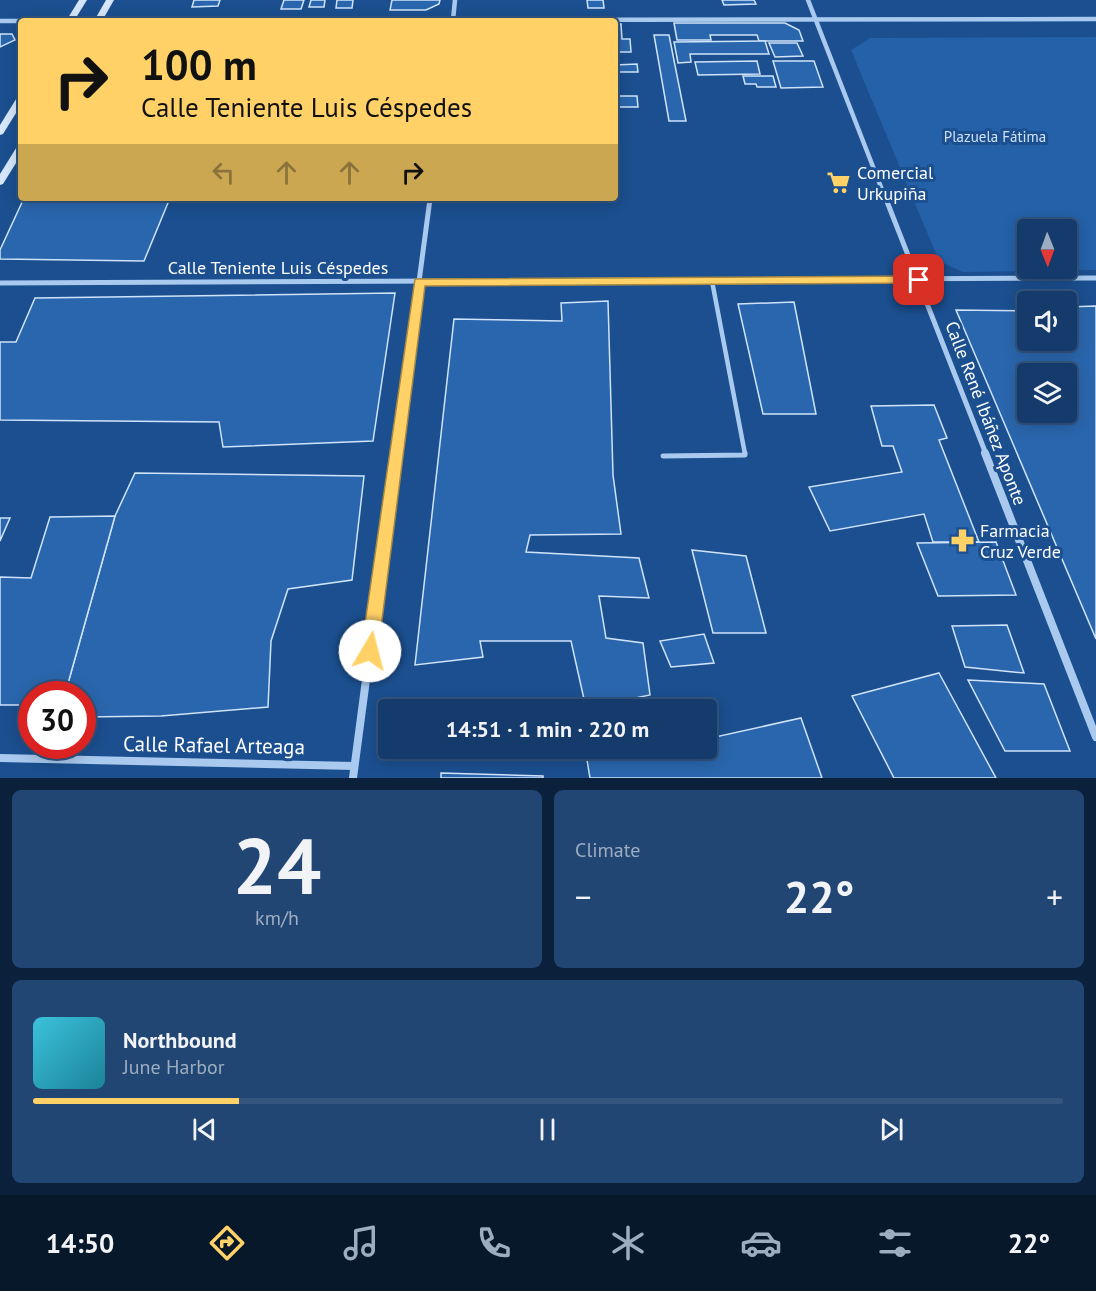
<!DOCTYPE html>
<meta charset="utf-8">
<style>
:root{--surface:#143b6b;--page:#214673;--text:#f1f3f6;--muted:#9dadc1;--line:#33557e;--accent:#ffd166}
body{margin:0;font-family:"PT Sans",sans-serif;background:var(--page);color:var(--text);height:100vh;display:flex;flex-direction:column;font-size:22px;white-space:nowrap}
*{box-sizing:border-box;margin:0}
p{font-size:20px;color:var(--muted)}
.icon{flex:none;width:33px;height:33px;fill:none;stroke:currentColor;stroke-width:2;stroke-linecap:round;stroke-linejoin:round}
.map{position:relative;height:778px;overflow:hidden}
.sheet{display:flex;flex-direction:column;gap:12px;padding:12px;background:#0b203b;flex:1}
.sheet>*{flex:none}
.guide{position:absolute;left:18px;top:18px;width:600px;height:183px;border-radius:6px;box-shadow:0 3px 15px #0003,0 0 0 2px var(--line);background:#ffd166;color:#111;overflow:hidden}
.needle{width:39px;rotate:179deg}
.controls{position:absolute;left:1017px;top:219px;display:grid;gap:12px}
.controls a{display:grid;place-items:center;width:60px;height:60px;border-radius:6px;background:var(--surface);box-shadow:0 3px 15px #0003,0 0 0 2px var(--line);font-size:30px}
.speed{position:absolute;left:18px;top:681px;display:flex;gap:12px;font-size:30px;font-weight:700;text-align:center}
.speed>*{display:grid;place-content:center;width:78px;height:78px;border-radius:50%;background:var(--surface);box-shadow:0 3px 15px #0003,0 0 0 2px var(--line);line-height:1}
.speed .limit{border:9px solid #d22;background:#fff;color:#111}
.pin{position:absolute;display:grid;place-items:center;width:51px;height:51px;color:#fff;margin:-26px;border-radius:12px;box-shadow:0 3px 9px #0006}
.me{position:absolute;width:66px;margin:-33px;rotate:8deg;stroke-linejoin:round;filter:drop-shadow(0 0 4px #0008)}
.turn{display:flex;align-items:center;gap:21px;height:126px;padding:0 24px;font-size:27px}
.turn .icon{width:78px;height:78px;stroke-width:2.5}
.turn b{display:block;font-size:42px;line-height:51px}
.lanes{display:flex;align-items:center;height:57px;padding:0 24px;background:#0003;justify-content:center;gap:30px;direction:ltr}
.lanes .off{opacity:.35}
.big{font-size:45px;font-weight:700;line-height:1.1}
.sheet .widget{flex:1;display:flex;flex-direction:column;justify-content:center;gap:9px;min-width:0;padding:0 21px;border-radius:9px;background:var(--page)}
.sheet .dial{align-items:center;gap:0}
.dial b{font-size:78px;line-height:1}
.song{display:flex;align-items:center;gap:18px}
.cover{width:72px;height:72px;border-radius:9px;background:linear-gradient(135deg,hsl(190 70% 55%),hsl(190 70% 35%))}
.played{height:6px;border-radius:3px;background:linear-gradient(90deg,var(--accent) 20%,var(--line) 20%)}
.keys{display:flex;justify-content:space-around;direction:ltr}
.heat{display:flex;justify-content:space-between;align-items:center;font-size:33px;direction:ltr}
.sheet .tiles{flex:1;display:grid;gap:12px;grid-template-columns:1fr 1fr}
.widget:last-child{grid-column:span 2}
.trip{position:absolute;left:378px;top:699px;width:339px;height:60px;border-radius:6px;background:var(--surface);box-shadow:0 3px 15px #0003,0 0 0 2px var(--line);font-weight:700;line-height:60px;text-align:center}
.menu{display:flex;height:96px;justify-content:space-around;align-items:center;background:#08182b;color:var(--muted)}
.menu .icon{width:42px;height:42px}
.menu .on{color:var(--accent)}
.menu b{font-size:27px;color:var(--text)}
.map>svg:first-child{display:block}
.green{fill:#2461a8;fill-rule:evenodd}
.building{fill:#2a66ad;stroke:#cfe3fa;stroke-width:1.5;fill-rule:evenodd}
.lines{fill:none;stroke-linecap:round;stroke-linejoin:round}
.lane-far1{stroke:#a9c9ee;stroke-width:4.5}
.lane{stroke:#a9c9ee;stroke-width:5}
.street-far2{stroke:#a9c9ee;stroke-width:4.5}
.street-far1{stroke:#a9c9ee;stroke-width:5}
.street{stroke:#a9c9ee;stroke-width:8}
.secondary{fill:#d6e6fa;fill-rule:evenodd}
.route{fill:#ffd166;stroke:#a68842;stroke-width:1.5}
.labels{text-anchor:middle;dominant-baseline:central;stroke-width:6;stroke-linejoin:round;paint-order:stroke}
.far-park-label{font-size:15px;fill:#cfe3fa;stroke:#1b4f8f}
.poi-label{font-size:18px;fill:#fff;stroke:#1b4f8f;text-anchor:start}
.street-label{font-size:18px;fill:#fff;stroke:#1b4f8f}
.near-street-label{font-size:21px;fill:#fff;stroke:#1b4f8f}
</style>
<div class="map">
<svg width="1096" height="778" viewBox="0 0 1096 778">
<rect width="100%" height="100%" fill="#1b4f8f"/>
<path class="green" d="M1096,37V270L963,272L939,261L851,50L870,38ZM1028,230H1066V268H1028Z"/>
<g class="building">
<polygon points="194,0 220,0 218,6 192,7"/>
<polygon points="284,0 304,0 301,9 281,9"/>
<polygon points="311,0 325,0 324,7 309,7"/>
<polygon points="337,0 353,0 352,8 336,8"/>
<polygon points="392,0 440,0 439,4 426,10 390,10"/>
<polygon points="587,0 603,0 604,8 588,8"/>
<polygon points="722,0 754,0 756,4 724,5"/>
<polygon points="674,23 785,23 799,30 803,41 759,41 757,35 710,35 711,40 677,40"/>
<polygon points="615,24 621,24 622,39 630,39 631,52 615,52"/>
<polygon points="0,34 12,34 15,40 0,47"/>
<polygon points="654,35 669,35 686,121 669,121"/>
<polygon points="765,41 769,54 690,54 691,62 678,63 674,42"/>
<polygon points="769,43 797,43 803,56 775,57"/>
<polygon points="757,61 760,74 698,75 695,62"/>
<polygon points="773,61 814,61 823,87 781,88"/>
<polygon points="637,64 638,72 615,72 615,65"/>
<polygon points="743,76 773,76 776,87 757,87 756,84 745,84"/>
<polygon points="615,96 637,96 638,107 616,107"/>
<polygon points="24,198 170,198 144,261 0,259 0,250"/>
<polygon points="395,293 373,441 223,447 219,422 0,420 0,342 16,342 35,298"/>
<polygon points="608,301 613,475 621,534 530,535 526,552 639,558 649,598 599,596 606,638 643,643 650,695 586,708 571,641 480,641 483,657 415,665 454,319 562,321 561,303"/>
<polygon points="794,302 816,414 763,414 738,304"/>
<path d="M1096,306V639L956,310L1028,311V340H1066V324L1076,323L1067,307ZM1028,374H1066V412H1028Z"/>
<polygon points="934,405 947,438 939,440 979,542 933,542 924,514 830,531 809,487 902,472 893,446 882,446 871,406"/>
<polygon points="135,473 364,476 352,580 288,589 271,641 268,707 161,716 82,717 82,694 65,694 115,516"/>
<polygon points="115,516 65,694 32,694 32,705 0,705 0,577 31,578 50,517"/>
<polygon points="0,518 10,518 0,541"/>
<polygon points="996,542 1016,595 938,596 917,543"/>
<polygon points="692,550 746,556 766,633 713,633"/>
<polygon points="1007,625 1024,673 965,667 952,626"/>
<polygon points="704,634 714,663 671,667 660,641"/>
<polygon points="939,673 996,778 894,778 852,696"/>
<polygon points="968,680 1044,684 1070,751 1005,751"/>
<polygon points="801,718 822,778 590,778 585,748 706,748 706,739"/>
<polygon points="441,773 543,776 543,778 441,778"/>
</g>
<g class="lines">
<polyline class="lane-far1" points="712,281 745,454"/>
<polyline class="lane" points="663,456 745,455 745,453"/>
<g class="street-far2">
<polyline points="808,0 886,200"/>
<polyline points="453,20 455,0"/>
<polyline points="0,21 1096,19"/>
</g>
<g class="street-far1">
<polyline points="886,199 986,454"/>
<polyline points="0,283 1096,278"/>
<polyline points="396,454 430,199"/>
</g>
<g class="street">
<polyline points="985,453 1096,737"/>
<polyline points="0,758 354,766"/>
<polyline points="353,778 396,453"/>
</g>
<g class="secondary">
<polygon points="79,0 87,0 74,21 66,21"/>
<polygon points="106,0 114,0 102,21 94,21"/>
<polygon points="21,95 21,105 3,134 0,135 0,125 18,96"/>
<polygon points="21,144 21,155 3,184 0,185 0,174 18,145"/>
</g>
</g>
<polygon class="route" points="919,276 925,280 923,283 425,286 378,651 376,656 370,658 364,656 361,651 415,279"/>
<defs>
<symbol id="supermarket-bare" viewBox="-9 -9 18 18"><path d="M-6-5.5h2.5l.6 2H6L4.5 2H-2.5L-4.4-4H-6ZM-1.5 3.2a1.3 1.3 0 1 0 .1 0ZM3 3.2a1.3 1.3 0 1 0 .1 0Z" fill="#ffd166" stroke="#1b4f8f" stroke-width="2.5" paint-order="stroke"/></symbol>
<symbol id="pharmacy-bare" viewBox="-9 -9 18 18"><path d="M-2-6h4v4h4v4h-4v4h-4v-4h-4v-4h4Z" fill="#ffd166" stroke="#1b4f8f" stroke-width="2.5" paint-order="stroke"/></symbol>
</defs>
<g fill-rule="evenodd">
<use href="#supermarket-bare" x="822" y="166" width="33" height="33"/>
<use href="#pharmacy-bare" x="946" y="524" width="33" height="33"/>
</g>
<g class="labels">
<g class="far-park-label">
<text x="995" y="136">Plazuela Fátima</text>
</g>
<g class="poi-label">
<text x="857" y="172">Comercial<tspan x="857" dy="21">Urkupiña</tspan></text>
<text x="980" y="530">Farmacia<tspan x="980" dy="21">Cruz Verde</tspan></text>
</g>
<g class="street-label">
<text x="278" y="267">Calle Teniente Luis Céspedes</text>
<text transform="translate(986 413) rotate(69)">Calle René Ibáñez Aponte</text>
</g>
<g class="near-street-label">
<text transform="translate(214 745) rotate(1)">Calle Rafael Arteaga</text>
</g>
</g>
</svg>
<div class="controls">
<a><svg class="needle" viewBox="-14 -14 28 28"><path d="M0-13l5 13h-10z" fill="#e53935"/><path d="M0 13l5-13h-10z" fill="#9dadc1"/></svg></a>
<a><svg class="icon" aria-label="sound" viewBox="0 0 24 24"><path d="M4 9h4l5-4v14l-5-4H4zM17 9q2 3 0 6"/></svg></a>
<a><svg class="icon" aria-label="layers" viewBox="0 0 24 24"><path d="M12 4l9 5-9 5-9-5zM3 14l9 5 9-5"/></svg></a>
</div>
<div class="speed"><div class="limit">30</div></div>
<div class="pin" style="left:919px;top:280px;background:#d93025"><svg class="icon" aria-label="arrive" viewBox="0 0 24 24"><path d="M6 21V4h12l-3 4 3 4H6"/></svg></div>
<svg class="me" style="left:370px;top:651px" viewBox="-20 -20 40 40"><circle r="19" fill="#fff"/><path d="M0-13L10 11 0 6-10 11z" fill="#ffd166"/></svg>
<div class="trip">14:51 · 1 min · 220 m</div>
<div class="guide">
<div class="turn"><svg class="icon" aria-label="right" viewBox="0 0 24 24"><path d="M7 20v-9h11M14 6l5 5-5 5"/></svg><div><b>100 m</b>Calle Teniente Luis Céspedes</div></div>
<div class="lanes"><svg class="icon off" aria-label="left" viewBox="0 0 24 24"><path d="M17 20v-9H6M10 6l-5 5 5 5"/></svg><svg class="icon off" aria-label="ahead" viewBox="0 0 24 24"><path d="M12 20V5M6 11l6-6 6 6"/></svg><svg class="icon off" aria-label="ahead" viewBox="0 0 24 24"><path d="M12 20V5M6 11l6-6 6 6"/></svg><svg class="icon" aria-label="right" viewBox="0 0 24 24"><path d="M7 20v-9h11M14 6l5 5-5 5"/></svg></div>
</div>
</div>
<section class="sheet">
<div class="tiles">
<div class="widget dial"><b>24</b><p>km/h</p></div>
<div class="widget"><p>Climate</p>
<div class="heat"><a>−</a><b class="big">22°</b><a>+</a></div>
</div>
<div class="widget">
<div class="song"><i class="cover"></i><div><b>Northbound</b><p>June Harbor</p></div></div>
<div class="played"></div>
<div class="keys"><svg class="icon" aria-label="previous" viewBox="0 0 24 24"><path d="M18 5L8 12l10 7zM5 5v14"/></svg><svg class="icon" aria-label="pause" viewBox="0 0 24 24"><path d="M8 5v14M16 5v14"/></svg><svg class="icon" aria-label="next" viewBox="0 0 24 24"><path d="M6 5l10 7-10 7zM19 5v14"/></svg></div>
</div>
</div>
</section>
<nav class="menu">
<b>14:50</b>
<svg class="icon on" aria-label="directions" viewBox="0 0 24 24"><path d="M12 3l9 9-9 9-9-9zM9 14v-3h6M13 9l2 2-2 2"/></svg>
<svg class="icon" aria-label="music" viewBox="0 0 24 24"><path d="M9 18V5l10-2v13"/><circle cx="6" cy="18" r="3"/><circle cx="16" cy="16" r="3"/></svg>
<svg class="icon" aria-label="phone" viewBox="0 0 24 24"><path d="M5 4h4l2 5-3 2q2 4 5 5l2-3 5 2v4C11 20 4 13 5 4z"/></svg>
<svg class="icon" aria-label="climate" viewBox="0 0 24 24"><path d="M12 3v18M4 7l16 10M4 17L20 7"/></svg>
<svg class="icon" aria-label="car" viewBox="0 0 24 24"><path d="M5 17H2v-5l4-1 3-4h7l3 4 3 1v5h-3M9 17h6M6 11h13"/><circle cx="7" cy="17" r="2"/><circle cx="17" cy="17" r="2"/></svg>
<svg class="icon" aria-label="filters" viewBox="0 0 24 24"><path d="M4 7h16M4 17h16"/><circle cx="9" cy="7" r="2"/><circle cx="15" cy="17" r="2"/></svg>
<b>22°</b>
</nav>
